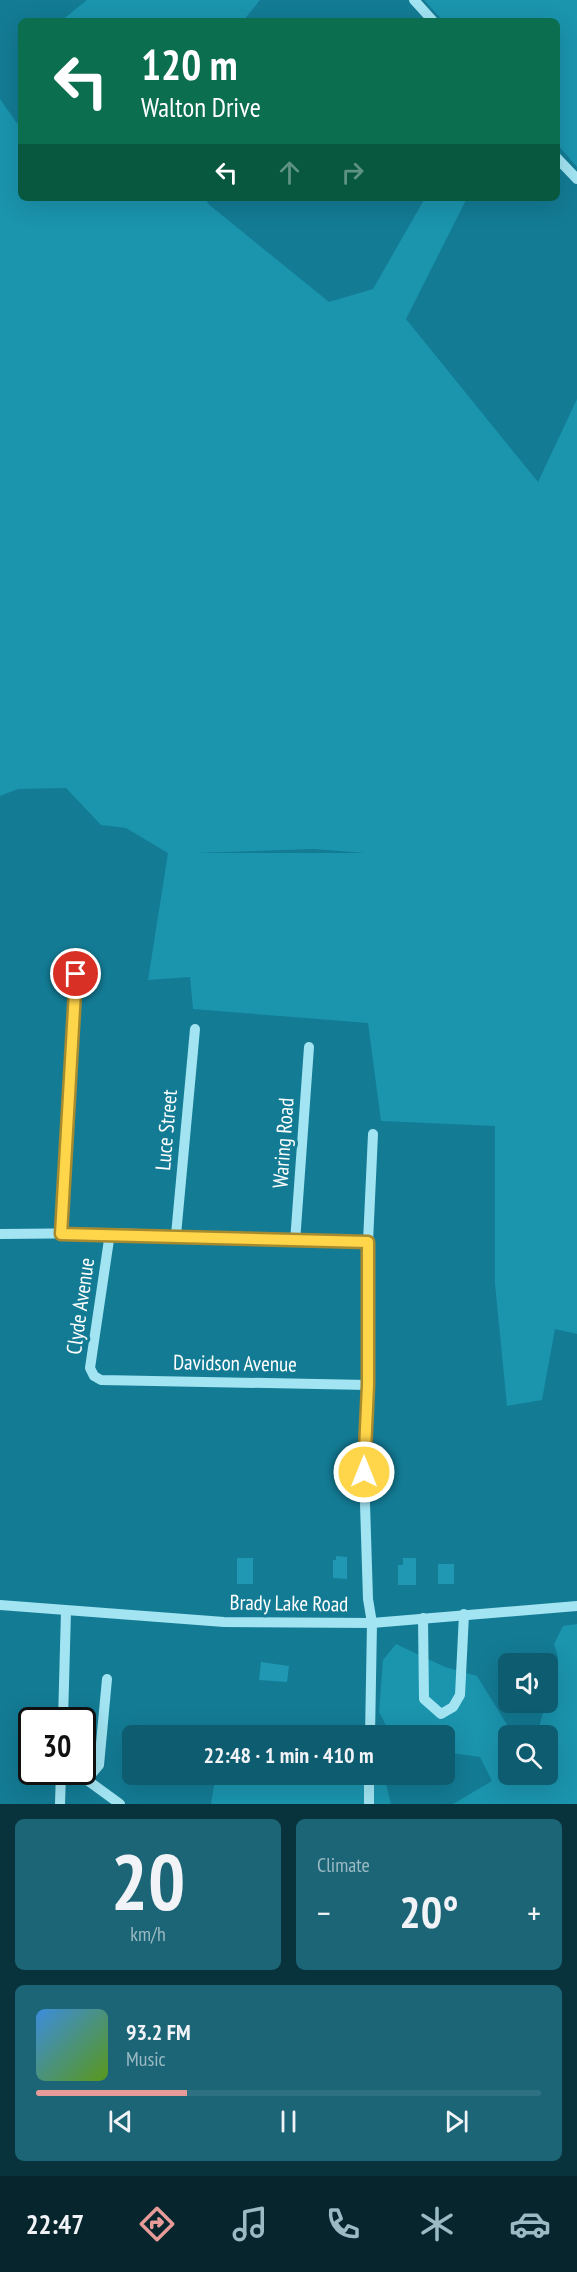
<!DOCTYPE html>
<meta charset="utf-8">
<style>
:root{--surface:#0e5c6f;--page:#1c6577;--text:#f1f3f6;--muted:#9bbac3;--line:#2e7182;--accent:#e69b98}
body{margin:0;font-family:"PT Sans Narrow",sans-serif;background:var(--page);color:var(--text);height:100vh;display:flex;flex-direction:column;font-size:22px;white-space:nowrap}
*{box-sizing:border-box;margin:0}
p{font-size:20px;color:var(--muted)}
.icon{flex:none;width:33px;height:33px;fill:none;stroke:currentColor;stroke-width:2;stroke-linecap:round;stroke-linejoin:round}
.map{position:relative;height:1804px;overflow:hidden}
.drawer{display:flex;flex-direction:column;gap:15px;padding:15px;background:#08333d;flex:1}
.drawer>*{flex:none}
.banner{position:absolute;left:18px;top:18px;width:542px;height:183px;border-radius:9px;box-shadow:0 6px 24px #0002;background:#0b6e4f;color:#fff;overflow:hidden}
.tools{position:absolute;left:498px;top:1653px;display:grid;gap:12px}
.tools a{display:grid;place-items:center;width:60px;height:60px;border-radius:9px;background:var(--surface);box-shadow:0 6px 24px #0002;font-size:30px}
.speed{position:absolute;left:18px;top:1707px;display:flex;gap:12px;font-size:30px;font-weight:700;text-align:center}
.speed>*{display:grid;place-content:center;width:78px;height:78px;border-radius:50%;background:var(--surface);box-shadow:0 6px 24px #0002;line-height:1}
.speed .limit{border:3px solid #111;border-radius:9px;background:#fff;color:#111}
.pin{position:absolute;display:grid;place-items:center;width:51px;height:51px;color:#fff;margin:-26px;border:3px solid #fff;border-radius:50%;box-shadow:0 2px 6px #0007}
.me{position:absolute;width:66px;margin:-33px;rotate:0deg;stroke-linejoin:round;filter:drop-shadow(0 0 4px #0008)}
.turn{display:flex;align-items:center;gap:21px;height:126px;padding:0 24px;font-size:27px}
.turn .icon{width:78px;height:78px;stroke-width:2.5}
.turn b{display:block;font-size:42px;line-height:51px}
.lanes{display:flex;align-items:center;height:57px;padding:0 24px;background:#0003;justify-content:center;gap:30px;direction:ltr}
.lanes .off{opacity:.35}
.big{font-size:45px;font-weight:600;line-height:1.1}
.drawer .card{flex:1;display:flex;flex-direction:column;justify-content:center;gap:9px;min-width:0;padding:0 21px;border-radius:9px;background:var(--page)}
.drawer .dial{align-items:center;gap:0}
.dial b{font-size:78px;line-height:1}
.song{display:flex;align-items:center;gap:18px}
.cover{width:72px;height:72px;border-radius:9px;background:linear-gradient(135deg,hsl(210 70% 55%),hsl(90 70% 35%))}
.played{height:6px;border-radius:3px;background:linear-gradient(90deg,var(--accent) 30%,var(--line) 30%)}
.keys{display:flex;justify-content:space-around;direction:ltr}
.heat{display:flex;justify-content:space-between;align-items:center;font-size:33px;direction:ltr}
.drawer .tiles{flex:1;display:grid;gap:15px;grid-template-columns:1fr 1fr}
.card:last-child{grid-column:span 2}
.trip{position:absolute;left:122px;top:1725px;width:333px;height:60px;border-radius:9px;background:var(--surface);box-shadow:0 6px 24px #0002;font-weight:600;line-height:60px;text-align:center}
.tab-bar{display:flex;height:96px;justify-content:space-around;align-items:center;background:#06252c;color:var(--muted)}
.tab-bar .icon{width:42px;height:42px}
.tab-bar .on{color:var(--accent)}
.tab-bar b{font-size:27px;color:var(--text)}
.map>svg:first-child{display:block}
.green{fill:#1b94ae;fill-rule:evenodd}
.building{fill:#2198b3}
.lines{fill:none;stroke-linecap:round;stroke-linejoin:round}
.minor{stroke:#a2e4f2;stroke-width:10}
.route-casing{stroke:#a68a30;stroke-width:15}
.route{stroke:#ffd54a;stroke-width:10}
.labels{text-anchor:middle;dominant-baseline:central;stroke-width:6;stroke-linejoin:round;paint-order:stroke}
.street-label{font-size:21px;fill:#fff;stroke:#137b94}
</style>
<div class="map">
<svg width="577" height="1804" viewBox="0 0 577 1804">
<rect width="100%" height="100%" fill="#137b94"/>
<g class="green">
<polygon points="87,0 260,0 243,21 61,21"/>
<polygon points="424,0 577,0 577,167 557,144 556,21 443,21"/>
<path d="M0,99L21,129V198H209L207,203L329,302L373,289L425,198H467L406,319L538,482L577,399V1334L555,1329L542,1400L507,1406L495,1284V1126L381,1121L368,1023L193,1009L190,977L148,980L168,853L126,828L101,825L66,788L18,789L0,796ZM314,849L365,853H195Z"/>
<polygon points="577,1624 577,1804 453,1804 492,1781 480,1757 444,1752 444,1736 391,1735 379,1712 383,1660 396,1644 445,1667 477,1676 511,1731 518,1735 508,1736 508,1774 548,1774 548,1736 537,1735 558,1657 554,1644 563,1626"/>
<polygon points="216,1774 300,1775 308,1782 343,1779 385,1780 391,1804 211,1804"/>
</g>
<g class="building">
<polygon points="336,1556 347,1557 347,1579 333,1578 333,1560 336,1560"/>
<rect x="237" y="1558" width="16" height="26"/>
<polygon points="403,1558 416,1558 416,1585 398,1585 398,1565 403,1565"/>
<rect x="438" y="1564" width="16" height="20"/>
<polygon points="261,1662 289,1666 287,1682 259,1680"/>
</g>
<g class="lines">
<g class="minor">
<polyline points="414,0 433,21"/>
<polyline points="556,157 577,179"/>
<polyline points="110,1233 90,1368 94,1376 101,1380 368,1385"/>
<polyline points="0,1234 110,1233 368,1242"/>
<polyline points="61,1234 76,974"/>
<polyline points="176,1235 195,1029"/>
<polyline points="295,1242 309,1047"/>
<polyline points="0,1605 224,1622 372,1623 577,1606"/>
<polyline points="423,1618 424,1699 441,1714 453,1707 460,1695 464,1614"/>
<polyline points="63,1720 66,1611"/>
<polyline points="370,1736 372,1623 368,1599 364,1472 368,1385 368,1242 373,1134"/>
<polyline points="76,1772 120,1804"/>
<polyline points="88,1778 99,1765 107,1679"/>
<polyline points="60,1804 61,1772"/>
<polyline points="369,1804 369,1774"/>
</g>
</g>
<g class="lines">
<defs>
<polyline id="route" points="76,974 61,1234 368,1242 368,1385 364,1472"/>
</defs>
<use href="#route" class="route-casing"/>
<use href="#route" class="route"/>
</g>
<g class="labels">
<g class="street-label">
<text transform="translate(166 1130) rotate(-85)">Luce Street</text>
<text transform="translate(283 1143) rotate(-86)">Waring Road</text>
<text transform="translate(80 1306) rotate(-82)">Clyde Avenue</text>
<text transform="translate(235 1363) rotate(1)">Davidson Avenue</text>
<text transform="translate(289 1603) rotate(1)">Brady Lake Road</text>
</g>
</g>
</svg>
<div class="tools">
<a><svg class="icon" aria-label="sound" viewBox="0 0 24 24"><path d="M4 9h4l5-4v14l-5-4H4zM17 9q2 3 0 6"/></svg></a>
<a><svg class="icon" aria-label="search" viewBox="0 0 24 24"><circle cx="10" cy="10" r="6"/><path d="M15 15l6 6"/></svg></a>
</div>
<div class="speed"><div class="limit">30</div></div>
<div class="pin" style="left:76px;top:974px;background:#d93025"><svg class="icon" aria-label="arrive" viewBox="0 0 24 24"><path d="M6 21V4h12l-3 4 3 4H6"/></svg></div>
<svg class="me" style="left:364px;top:1472px" viewBox="-20 -20 40 40"><circle r="17" fill="#ffd54a" stroke="#fff" stroke-width="3"/><path d="M0-11L8 9 0 5-8 9z" fill="#fff"/></svg>
<div class="trip">22:48 · 1 min · 410 m</div>
<div class="banner">
<div class="turn"><svg class="icon" aria-label="left" viewBox="0 0 24 24"><path d="M17 20v-9H6M10 6l-5 5 5 5"/></svg><div><b>120 m</b>Walton Drive</div></div>
<div class="lanes"><svg class="icon" aria-label="left" viewBox="0 0 24 24"><path d="M17 20v-9H6M10 6l-5 5 5 5"/></svg><svg class="icon off" aria-label="ahead" viewBox="0 0 24 24"><path d="M12 20V5M6 11l6-6 6 6"/></svg><svg class="icon off" aria-label="right" viewBox="0 0 24 24"><path d="M7 20v-9h11M14 6l5 5-5 5"/></svg></div>
</div>
</div>
<section class="drawer">
<div class="tiles">
<div class="card dial"><b>20</b><p>km/h</p></div>
<div class="card"><p>Climate</p>
<div class="heat"><a>−</a><b class="big">20°</b><a>+</a></div>
</div>
<div class="card">
<div class="song"><i class="cover"></i><div><b>93.2 FM</b><p>Music</p></div></div>
<div class="played"></div>
<div class="keys"><svg class="icon" aria-label="previous" viewBox="0 0 24 24"><path d="M18 5L8 12l10 7zM5 5v14"/></svg><svg class="icon" aria-label="pause" viewBox="0 0 24 24"><path d="M8 5v14M16 5v14"/></svg><svg class="icon" aria-label="next" viewBox="0 0 24 24"><path d="M6 5l10 7-10 7zM19 5v14"/></svg></div>
</div>
</div>
</section>
<nav class="tab-bar">
<b>22:47</b>
<svg class="icon on" aria-label="directions" viewBox="0 0 24 24"><path d="M12 3l9 9-9 9-9-9zM9 14v-3h6M13 9l2 2-2 2"/></svg>
<svg class="icon" aria-label="music" viewBox="0 0 24 24"><path d="M9 18V5l10-2v13"/><circle cx="6" cy="18" r="3"/><circle cx="16" cy="16" r="3"/></svg>
<svg class="icon" aria-label="phone" viewBox="0 0 24 24"><path d="M5 4h4l2 5-3 2q2 4 5 5l2-3 5 2v4C11 20 4 13 5 4z"/></svg>
<svg class="icon" aria-label="climate" viewBox="0 0 24 24"><path d="M12 3v18M4 7l16 10M4 17L20 7"/></svg>
<svg class="icon" aria-label="car" viewBox="0 0 24 24"><path d="M5 17H2v-5l4-1 3-4h7l3 4 3 1v5h-3M9 17h6M6 11h13"/><circle cx="7" cy="17" r="2"/><circle cx="17" cy="17" r="2"/></svg>
</nav>
